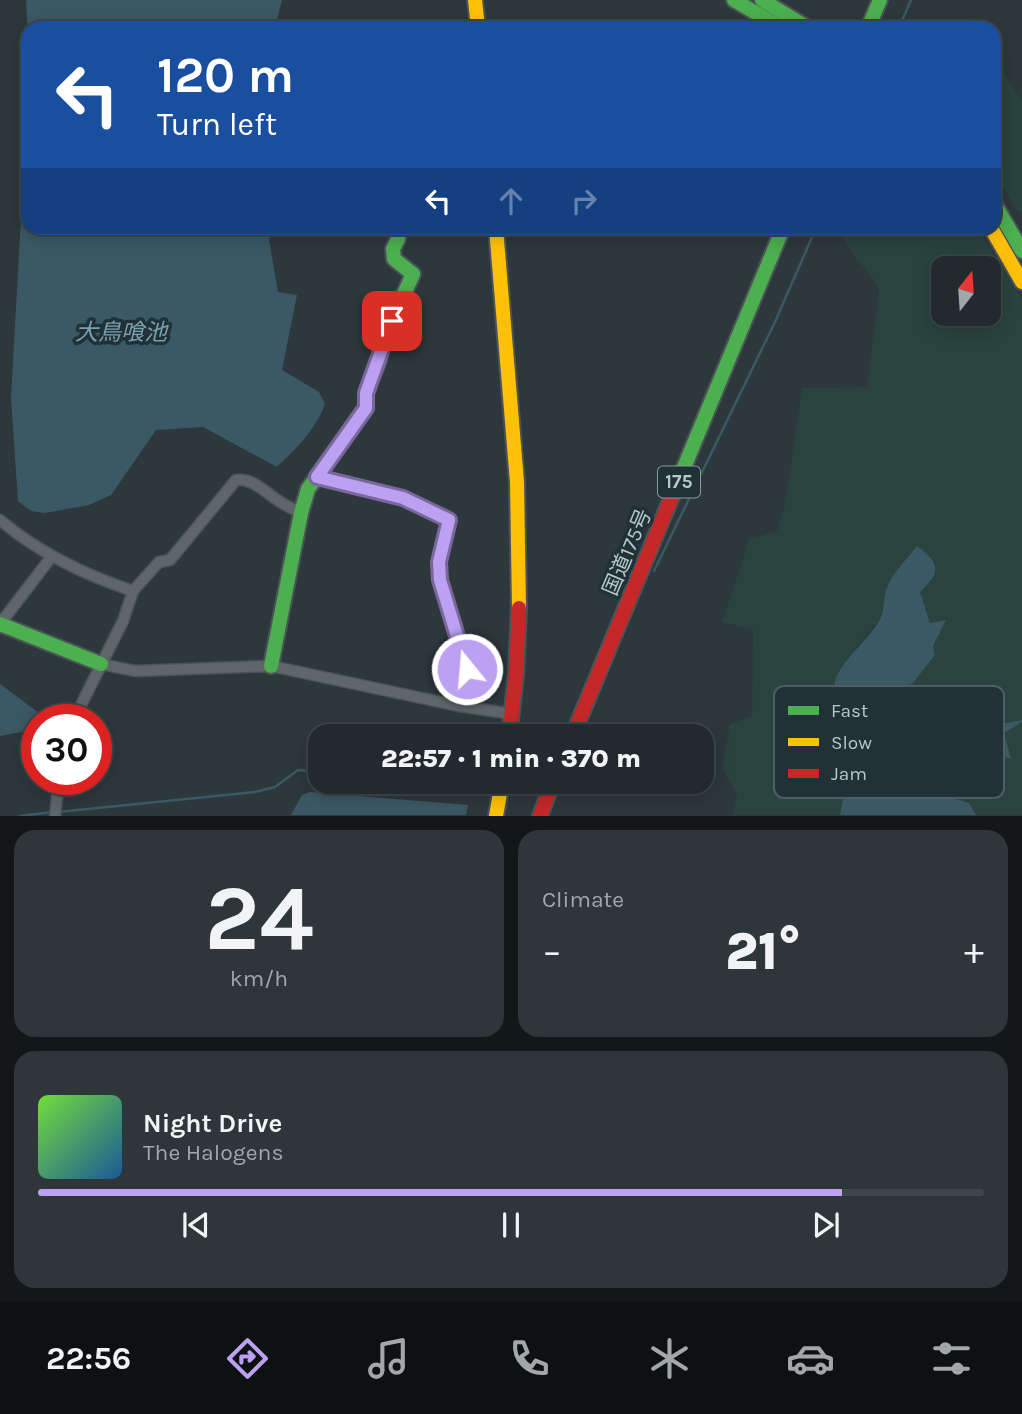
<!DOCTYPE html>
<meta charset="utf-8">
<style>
:root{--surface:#222a2d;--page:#2e3639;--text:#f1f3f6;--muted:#a2a7aa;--line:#3f4649;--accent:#bca0f2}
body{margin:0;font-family:Karla,"Noto Sans JP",sans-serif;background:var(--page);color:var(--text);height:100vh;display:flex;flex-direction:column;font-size:26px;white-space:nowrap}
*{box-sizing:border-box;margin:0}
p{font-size:23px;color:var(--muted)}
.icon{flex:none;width:38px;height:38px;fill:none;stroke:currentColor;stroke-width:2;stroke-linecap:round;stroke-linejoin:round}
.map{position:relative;height:816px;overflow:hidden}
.sheet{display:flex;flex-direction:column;gap:14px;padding:14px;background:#131719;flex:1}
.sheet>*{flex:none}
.top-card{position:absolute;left:21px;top:21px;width:980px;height:214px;border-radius:21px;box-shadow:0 4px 18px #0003,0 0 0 2px var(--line);background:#1a4fa0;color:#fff;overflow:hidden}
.needle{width:46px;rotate:17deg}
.controls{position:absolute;left:931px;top:256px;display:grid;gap:14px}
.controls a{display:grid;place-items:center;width:70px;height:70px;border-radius:14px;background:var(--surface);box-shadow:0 4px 18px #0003,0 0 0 2px var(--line);font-size:35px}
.speed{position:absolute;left:21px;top:704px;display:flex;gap:14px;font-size:35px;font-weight:700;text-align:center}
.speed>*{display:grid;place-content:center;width:91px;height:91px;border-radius:50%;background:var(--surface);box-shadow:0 4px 18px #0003,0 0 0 2px var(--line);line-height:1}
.speed .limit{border:10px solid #d22;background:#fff;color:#111}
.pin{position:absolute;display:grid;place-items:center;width:60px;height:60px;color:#fff;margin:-30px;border-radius:14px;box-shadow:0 4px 10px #0006}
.me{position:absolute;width:77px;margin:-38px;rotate:343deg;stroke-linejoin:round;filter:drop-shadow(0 0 5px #0008)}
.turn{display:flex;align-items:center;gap:24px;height:147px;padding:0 21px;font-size:32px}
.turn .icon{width:91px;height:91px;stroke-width:2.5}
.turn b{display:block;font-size:49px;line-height:60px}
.lanes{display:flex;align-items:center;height:66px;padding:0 21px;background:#0003;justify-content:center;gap:35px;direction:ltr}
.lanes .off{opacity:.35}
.big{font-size:52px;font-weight:800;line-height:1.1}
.sheet .tile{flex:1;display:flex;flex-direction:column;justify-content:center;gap:10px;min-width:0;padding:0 24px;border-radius:21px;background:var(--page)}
.sheet .dial{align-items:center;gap:0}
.dial b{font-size:91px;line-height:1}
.song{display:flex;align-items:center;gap:21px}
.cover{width:84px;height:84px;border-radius:10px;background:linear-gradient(135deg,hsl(100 70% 55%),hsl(210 70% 35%))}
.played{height:7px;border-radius:4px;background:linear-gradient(90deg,var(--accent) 85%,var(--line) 85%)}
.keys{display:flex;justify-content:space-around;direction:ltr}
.heat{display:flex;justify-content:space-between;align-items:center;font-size:38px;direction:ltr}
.sheet .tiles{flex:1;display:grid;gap:14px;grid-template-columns:1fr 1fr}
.tile:last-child{grid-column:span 2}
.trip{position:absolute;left:308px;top:724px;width:406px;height:70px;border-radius:21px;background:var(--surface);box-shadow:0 4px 18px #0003,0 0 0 2px var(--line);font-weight:800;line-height:70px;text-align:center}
.dock{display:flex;height:112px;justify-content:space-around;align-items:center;background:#0e1112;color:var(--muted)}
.dock .icon{width:49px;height:49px}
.dock .current{color:var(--accent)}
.dock b{font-size:32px;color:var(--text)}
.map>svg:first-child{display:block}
.green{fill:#2a433f;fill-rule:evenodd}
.water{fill:#3b5964}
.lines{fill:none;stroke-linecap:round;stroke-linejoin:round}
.stream{stroke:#3b5964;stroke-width:2.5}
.street-casing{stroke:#4c5356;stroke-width:13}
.fast-casing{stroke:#4c5356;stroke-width:18}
.slow-casing{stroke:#4c5356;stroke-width:18}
.jam-casing{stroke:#4c5356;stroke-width:18}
.street{stroke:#5e666a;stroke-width:10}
.fast{stroke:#4caf50;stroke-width:14}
.slow{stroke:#ffc107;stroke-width:14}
.jam{stroke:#c62828;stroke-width:14}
.route-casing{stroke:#7a689d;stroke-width:18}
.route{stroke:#bca0f2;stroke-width:12}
.labels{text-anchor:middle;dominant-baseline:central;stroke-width:7;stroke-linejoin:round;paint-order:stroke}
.shield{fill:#203137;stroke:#8b999f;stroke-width:2}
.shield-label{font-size:19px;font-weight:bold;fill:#b9c6cc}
.street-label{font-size:21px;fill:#b9c6cc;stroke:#203137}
.water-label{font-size:23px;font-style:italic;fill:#7aa0ae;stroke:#203137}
.key{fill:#203137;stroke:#4e5e64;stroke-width:2}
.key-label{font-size:19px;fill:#b9c6cc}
</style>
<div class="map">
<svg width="1022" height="816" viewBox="0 0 1022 816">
<rect width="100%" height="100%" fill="#2d383c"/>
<g class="green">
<polygon points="994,40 1000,50 999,63 1001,69 1022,101 1022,210 1018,213 994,171"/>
<path d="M842,228H978L1022,300V720L996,725L949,754L938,751L922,753L892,713L880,727L872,726L866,718L867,702L878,695L912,684L945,621L930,623L920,592L932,581L887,586L881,617L846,661L835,680L833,693L837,701L831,728L825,734L833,761L842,779L840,792L843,798L840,815H733L737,794L722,767L730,724L752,716L753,630L722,622L749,539L777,531L785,504L802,388L867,387L879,288L840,236ZM943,268H989V313H943Z"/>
<polygon points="1022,722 1022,815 976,815 969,803 956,800 963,785 981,770 1003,733"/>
</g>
<g class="water">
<polygon points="26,0 282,0 275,28 28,28 28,33"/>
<path d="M28,95V228H272L269,240L278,292L297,295L282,370L319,392L325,404C316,429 296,449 277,467L203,427L156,430L111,495L89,505L45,513L31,511L18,501L11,398Z"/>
<path d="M917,546C940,563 942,572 920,592L930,623L946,620L933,646L935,655L912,684L878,695L867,702L866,718L872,726L880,727L892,713L909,711L922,753L938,751L948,754L955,743L987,717L996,725L1022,720V722L1004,733L1011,759L990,752L981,770L963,785L956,799L969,803L976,815H840L843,798L840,792L842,779L833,761L825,734C843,715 829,696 836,678C846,655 872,637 881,617C885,607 883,595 888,585C894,571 908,558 917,546Z"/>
<polygon points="0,684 47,719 37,719 37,729 0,736"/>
<polygon points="310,792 468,805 466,815 291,815 302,795"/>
</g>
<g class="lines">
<g class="stream">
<polyline points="899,28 911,0"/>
<polyline points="654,571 775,322 816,228"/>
<polyline points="58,812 255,792 275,787 298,770 320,772"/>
<polyline points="20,816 52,812"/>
</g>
<defs>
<g id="street">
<polyline points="317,477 403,498 449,520 439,562 440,581 467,669 459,706"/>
<path d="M0,520C39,553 85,575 133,591L123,621L74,719"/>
<path d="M133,591L159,562L170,560L236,480C252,478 264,491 276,499C284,505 293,509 301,513"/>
<polyline points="0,624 52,556"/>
<polyline points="101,664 135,671 271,666 459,706 512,714"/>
<polyline points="55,816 59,779"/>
</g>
<g id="fast">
<polyline points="734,0 781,28"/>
<polyline points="762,0 808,28"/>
<polyline points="868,28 880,0"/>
<polyline points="994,203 1022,251"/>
<polyline points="678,482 783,228"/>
<polyline points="0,624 101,664"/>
<polyline points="271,666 301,513 308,489 366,407 366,393 379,360 381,345 413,274 394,259 393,249 398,239"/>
</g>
<g id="slow">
<polyline points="475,0 478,28"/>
<polyline points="496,228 517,482 519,608"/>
<polyline points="991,228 1022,282"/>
<polyline points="496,816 502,782"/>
</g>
<g id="jam">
<polyline points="509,737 516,674 519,608"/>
<polyline points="572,737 678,482"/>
<polyline points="540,816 553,782"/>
</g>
</defs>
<use href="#street" class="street-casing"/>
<use href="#fast" class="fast-casing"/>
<use href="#slow" class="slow-casing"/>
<use href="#jam" class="jam-casing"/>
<use href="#street" class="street"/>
<use href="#fast" class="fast"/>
<use href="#slow" class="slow"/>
<use href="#jam" class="jam"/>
</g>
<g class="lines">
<defs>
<polyline id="route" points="392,321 366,393 366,408 317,477 403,498 449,520 439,562 440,580 467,669"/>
</defs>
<use href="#route" class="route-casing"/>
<use href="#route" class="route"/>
</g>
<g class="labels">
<rect class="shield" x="658" y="466.5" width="42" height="31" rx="5"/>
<g class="shield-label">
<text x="679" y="482">175</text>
</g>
<g class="street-label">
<text transform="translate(627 552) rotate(-67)">国道175号</text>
</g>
<g class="water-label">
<text x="121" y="332">大鳥喰池</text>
</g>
</g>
<rect x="774" y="686" width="230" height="112" rx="10" class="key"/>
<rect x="788" y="706" width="31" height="9" fill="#4caf50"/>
<rect x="788" y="738" width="31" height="8" fill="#ffc107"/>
<rect x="788" y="769" width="31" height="9" fill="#c62828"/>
<g class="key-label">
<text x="831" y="717">Fast</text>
<text x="831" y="749">Slow</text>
<text x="831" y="780">Jam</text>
</g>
</svg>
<div class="controls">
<a><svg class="needle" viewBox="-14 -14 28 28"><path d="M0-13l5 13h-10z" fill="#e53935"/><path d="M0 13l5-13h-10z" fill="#a2a7aa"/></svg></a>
</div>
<div class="speed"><div class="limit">30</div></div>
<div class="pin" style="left:392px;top:321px;background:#d93025"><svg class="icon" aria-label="arrive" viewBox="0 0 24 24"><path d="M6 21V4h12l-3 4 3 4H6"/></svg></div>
<svg class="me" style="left:467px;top:669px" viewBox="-20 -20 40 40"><circle r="17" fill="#bca0f2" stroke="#fff" stroke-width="3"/><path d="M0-11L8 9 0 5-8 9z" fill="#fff"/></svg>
<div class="trip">22:57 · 1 min · 370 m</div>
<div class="top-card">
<div class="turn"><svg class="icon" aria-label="left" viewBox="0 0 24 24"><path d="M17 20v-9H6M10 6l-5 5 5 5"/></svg><div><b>120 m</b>Turn left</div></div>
<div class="lanes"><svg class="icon" aria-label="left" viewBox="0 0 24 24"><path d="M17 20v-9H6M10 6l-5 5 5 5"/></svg><svg class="icon off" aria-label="ahead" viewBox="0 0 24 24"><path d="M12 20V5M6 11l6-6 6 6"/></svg><svg class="icon off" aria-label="right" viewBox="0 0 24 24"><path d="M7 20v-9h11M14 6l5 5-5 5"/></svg></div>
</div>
</div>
<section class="sheet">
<div class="tiles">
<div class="tile dial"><b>24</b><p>km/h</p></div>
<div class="tile"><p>Climate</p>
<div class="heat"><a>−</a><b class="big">21°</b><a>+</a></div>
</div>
<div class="tile">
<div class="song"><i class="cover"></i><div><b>Night Drive</b><p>The Halogens</p></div></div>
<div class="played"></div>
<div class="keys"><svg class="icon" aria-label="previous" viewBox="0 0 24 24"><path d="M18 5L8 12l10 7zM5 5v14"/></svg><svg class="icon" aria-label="pause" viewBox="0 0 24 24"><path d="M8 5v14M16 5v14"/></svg><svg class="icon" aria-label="next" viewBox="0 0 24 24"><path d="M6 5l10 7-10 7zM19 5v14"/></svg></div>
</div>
</div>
</section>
<nav class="dock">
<b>22:56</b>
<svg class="icon current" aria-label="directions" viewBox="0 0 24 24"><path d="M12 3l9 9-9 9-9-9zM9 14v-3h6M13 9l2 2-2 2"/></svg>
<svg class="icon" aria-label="music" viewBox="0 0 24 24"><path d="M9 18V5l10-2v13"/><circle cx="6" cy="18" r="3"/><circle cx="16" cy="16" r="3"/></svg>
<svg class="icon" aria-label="phone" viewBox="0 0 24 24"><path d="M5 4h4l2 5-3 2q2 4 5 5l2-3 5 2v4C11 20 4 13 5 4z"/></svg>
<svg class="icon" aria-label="climate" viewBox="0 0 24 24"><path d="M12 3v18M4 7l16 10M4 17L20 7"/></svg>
<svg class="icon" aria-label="car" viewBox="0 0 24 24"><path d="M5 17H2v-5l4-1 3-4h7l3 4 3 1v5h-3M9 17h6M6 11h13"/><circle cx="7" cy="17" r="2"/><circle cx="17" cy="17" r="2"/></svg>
<svg class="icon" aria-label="filters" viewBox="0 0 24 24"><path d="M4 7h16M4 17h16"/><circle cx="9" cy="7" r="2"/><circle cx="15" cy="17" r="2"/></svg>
</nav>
